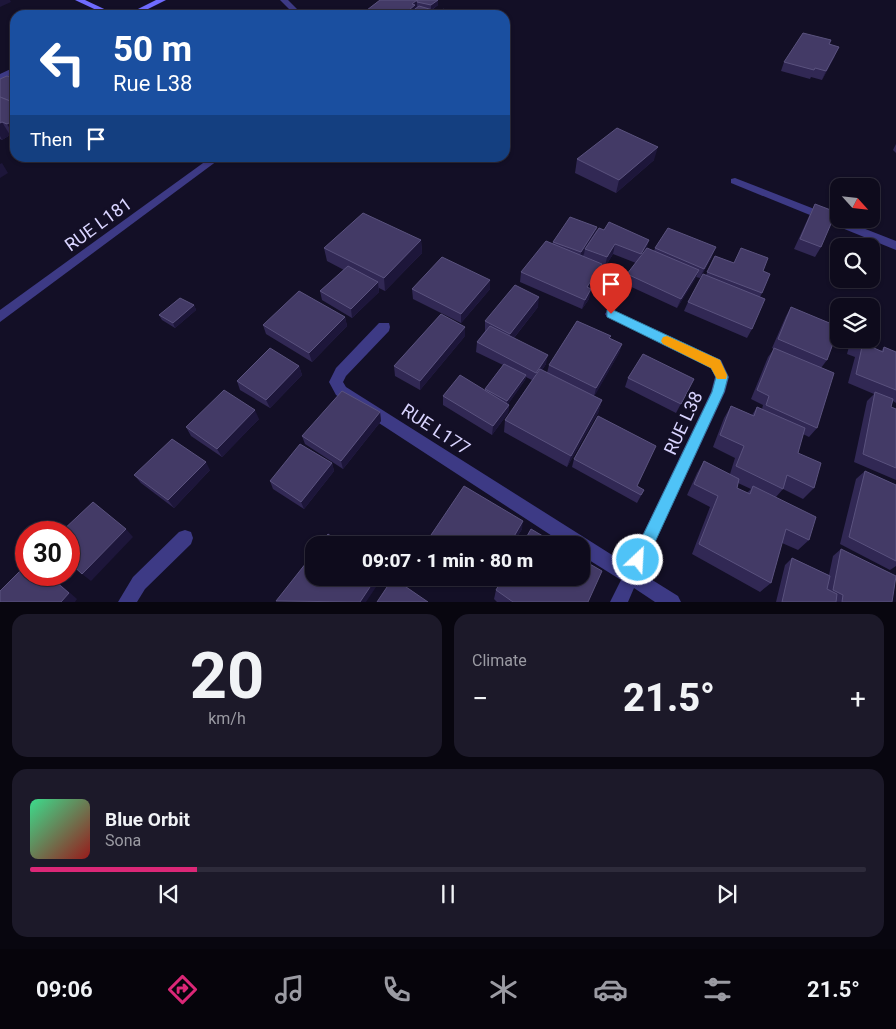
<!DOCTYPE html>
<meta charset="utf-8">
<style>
:root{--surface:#0e0b1c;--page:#1c1929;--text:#f1f3f6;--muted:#9b9ba3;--line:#2e2b3b;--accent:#db2777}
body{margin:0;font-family:Roboto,sans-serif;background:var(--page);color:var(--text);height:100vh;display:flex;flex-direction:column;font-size:19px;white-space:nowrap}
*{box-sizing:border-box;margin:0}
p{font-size:16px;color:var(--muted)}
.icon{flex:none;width:28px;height:28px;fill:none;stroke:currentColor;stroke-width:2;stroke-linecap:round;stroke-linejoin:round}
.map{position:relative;height:602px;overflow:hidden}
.panel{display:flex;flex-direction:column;gap:12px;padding:12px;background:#08060f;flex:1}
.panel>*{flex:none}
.banner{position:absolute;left:10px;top:10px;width:500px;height:152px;border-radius:15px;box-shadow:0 1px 4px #0004,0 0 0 1px var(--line);background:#1a4fa0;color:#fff;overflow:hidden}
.needle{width:32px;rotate:117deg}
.fabs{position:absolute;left:830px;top:178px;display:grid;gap:10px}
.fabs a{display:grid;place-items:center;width:50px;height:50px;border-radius:10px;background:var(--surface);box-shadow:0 1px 4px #0004,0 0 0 1px var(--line);font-size:25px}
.speed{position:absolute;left:15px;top:521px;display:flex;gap:10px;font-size:25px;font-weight:700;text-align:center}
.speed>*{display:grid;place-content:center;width:65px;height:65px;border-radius:50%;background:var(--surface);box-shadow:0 1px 4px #0004,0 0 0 1px var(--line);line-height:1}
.speed .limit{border:8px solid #d22;background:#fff;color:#111}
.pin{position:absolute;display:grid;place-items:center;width:42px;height:42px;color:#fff;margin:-51px -21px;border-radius:50% 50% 50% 0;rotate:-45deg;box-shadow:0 0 5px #0007}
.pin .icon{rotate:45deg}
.me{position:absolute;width:55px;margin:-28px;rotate:25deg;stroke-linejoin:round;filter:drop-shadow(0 0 4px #0008)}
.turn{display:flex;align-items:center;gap:18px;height:105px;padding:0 20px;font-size:22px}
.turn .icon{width:65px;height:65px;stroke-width:2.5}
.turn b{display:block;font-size:35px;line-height:42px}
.then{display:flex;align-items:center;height:48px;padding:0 20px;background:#0003;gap:10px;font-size:19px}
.big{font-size:38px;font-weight:800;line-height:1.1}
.panel .widget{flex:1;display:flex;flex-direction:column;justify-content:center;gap:8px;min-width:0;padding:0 18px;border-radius:15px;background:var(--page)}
.panel .dial{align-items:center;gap:0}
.dial b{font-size:65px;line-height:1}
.song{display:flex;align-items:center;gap:15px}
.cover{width:60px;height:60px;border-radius:8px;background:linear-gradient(135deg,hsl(150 70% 55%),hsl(0 70% 35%))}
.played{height:5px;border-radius:2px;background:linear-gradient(90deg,var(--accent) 20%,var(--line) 20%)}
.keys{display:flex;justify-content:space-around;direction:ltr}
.heat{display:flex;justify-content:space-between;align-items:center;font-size:28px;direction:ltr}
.panel .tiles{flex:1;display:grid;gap:12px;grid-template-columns:1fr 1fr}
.widget:last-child{grid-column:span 2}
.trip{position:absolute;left:305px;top:536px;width:285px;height:50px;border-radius:15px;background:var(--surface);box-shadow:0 1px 4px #0004,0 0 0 1px var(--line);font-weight:800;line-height:50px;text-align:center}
.menu{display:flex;height:80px;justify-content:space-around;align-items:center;background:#06040b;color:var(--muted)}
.menu .icon{width:35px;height:35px}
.menu .active{color:var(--accent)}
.menu b{font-size:22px;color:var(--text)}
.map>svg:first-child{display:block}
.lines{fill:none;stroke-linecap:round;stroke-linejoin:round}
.street{fill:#3d3a85;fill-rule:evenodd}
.secondary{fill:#6f6bff;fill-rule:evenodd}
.wall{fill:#312854;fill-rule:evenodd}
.shaded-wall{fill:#1d163a}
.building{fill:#433a66;stroke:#5a527e}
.route{fill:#4fc3f7;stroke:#337fa1}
.slow{fill:#f59e0b}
.labels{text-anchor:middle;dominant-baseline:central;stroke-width:5;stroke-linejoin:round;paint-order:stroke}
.street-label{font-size:18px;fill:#d9d4ff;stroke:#130f26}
</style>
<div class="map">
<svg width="896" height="602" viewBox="0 0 896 602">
<rect width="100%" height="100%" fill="#130f26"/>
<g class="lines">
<g class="street">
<polygon points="280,0 288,0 303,15 295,15"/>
<polygon points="15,67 15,73 0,80 0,74"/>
<polygon points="210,158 221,158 0,322 0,310"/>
<polygon points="735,178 896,241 896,250 731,183 731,179"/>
<polygon points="611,309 721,360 729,377 725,392 641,573 678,596 681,602 655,602 634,588 628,602 610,602 621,580 581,555 581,545 566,545 336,395 329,382 336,368 379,323 389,323 390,327 389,331 346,376 343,382 346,387 628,565 711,392 715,377 711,368 607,317 605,314 607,311"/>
<polygon points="185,530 191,532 193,538 191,544 145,589 137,602 118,602 133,577 179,532"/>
</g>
<g class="secondary">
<polygon points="75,0 85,0 117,15 107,15"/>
<polygon points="156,0 166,0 136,15 126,15"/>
</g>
</g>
<g class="wall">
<polygon points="380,0 437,0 438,5 432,10 436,11 436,14 445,11 440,15 367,15 367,10"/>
<polygon points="831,40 830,44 835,56 822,80 811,77 810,79 781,71 784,62"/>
<polygon points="0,79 15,79 15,138 10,135 2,140 0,139"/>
<polygon points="896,144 896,153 893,150"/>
<polygon points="577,159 654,160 616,193 575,173"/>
<polygon points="815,204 821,247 815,257 794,249 810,214"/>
<polygon points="597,227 596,232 604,230 649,240 646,249 654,251 655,248 712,257 700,278 696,277 677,308 625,284 627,274 636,263 613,254 605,267 602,266 599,274 590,288 589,299 582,309 520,282 521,272 552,244 553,242"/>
<polygon points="421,240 422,253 385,291 379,288 379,292 352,318 322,300 320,291 344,270 327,261 324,248"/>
<polygon points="715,256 734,263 763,271 762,293 760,297 752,329 747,338 684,311 688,302 706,275"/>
<polygon points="490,280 490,289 461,323 413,299 412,289"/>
<polygon points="194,305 196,310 175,328 162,320 159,315"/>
<polygon points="538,307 514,338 546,364 542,370 547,373 549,365 610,338 622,344 619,353 594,396 602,400 598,413 567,467 504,432 505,420 532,380 526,377 525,380 508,404 509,405 508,413 492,435 443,405 443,396 485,390 485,389 503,365 476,352 477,342 485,331 485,321"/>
<path d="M791,307L827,360L821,368L817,428L809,437L803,434L798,453L814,488L803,499L783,489L776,497L809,540L798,550L782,543L771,583L760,592L692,554L710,507L687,495L697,473L704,461L730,474L735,458L713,447L724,418L731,406L752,415L757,407L762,409L763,405L751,399L768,357L774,349L772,348L786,316ZM738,483L751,489L747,493L737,488Z"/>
<polygon points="345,317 347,326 312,362 266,334 263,325"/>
<polygon points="465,336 420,390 395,376 394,366"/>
<polygon points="851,339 871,339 874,348 881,351 884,347 896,352 896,403 893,401 891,407 896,409 896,480 854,462 867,401 874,394 848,383 855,357 847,354"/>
<polygon points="299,366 302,375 270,408 240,390 237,381"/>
<polygon points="628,378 694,379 676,413 625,387"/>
<polygon points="380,412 381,421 343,469 305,444 302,436"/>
<polygon points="259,419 222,457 191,436 186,427"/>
<polygon points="574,459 644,490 637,503 572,467"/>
<polygon points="332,463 334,471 304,509 273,489 270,481"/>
<polygon points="210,470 174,508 141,483 134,475"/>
<polygon points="865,471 896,485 896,566 890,570 840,544 856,479"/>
<polygon points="522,529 512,545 430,545 429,538"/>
<polygon points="841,549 892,602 776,602 785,565 792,558 829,575 833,556"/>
<polygon points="480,578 493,578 489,584"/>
<polygon points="496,590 588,602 497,602 494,599"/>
</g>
<g class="shaded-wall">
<polygon points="0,0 10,0 11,2 0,7"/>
<polygon points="417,0 417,8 414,15 403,15 412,4"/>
<polygon points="438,0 438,5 431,10 431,5"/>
<polygon points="839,47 835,56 822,80 826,71"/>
<polygon points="15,120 15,137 7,124"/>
<polygon points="2,122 10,135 2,140 0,136 0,123"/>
<polygon points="658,147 654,160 616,193 619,180"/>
<polygon points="2,163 8,173 0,178 0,164"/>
<polygon points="597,227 595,236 585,249 584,254 579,262 581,252"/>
<polygon points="421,240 422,253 385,291 384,278"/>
<polygon points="649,240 646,250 638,264 641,254"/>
<polygon points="615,244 613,254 605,267 607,257"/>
<polygon points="716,247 712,257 700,278 704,269"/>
<polygon points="602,264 599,274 584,297 587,287"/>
<polygon points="699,270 695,280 677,308 681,299"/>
<polygon points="490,280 490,289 461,323 461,314"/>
<polygon points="378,282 379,292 352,318 351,309"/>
<polygon points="591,289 589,299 582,309 585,300"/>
<polygon points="539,297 538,307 509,344 510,334"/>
<polygon points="194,305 196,310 175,328 173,323"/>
<polygon points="345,317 347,326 312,362 309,353"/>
<polygon points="465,327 465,336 420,390 420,381"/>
<polygon points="622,344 619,353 594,397 596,388"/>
<polygon points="548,355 546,364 534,382 536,373"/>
<polygon points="299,366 302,375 270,408 266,400"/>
<polygon points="526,375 525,380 507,406 507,401"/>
<polygon points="602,400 598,413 567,467 571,456"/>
<polygon points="509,405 508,413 492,435 493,426"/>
<polygon points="255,410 259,419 222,457 217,449"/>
<polygon points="380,412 381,421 343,469 341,461"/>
<polygon points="206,462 210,470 174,508 168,500"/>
<polygon points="332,463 334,471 304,509 301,502"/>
<polygon points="523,521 522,529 512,545 509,545"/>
<polygon points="126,529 133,537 91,581 82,574"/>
<polygon points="48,575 50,575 77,599 75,602 61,602"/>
<polygon points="376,578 382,578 366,602 360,602"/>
<polygon points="490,578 493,578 489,584"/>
</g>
<g class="building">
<polygon points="380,0 417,0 412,4 415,5 403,15 385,15 367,10"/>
<polygon points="417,0 438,0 431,5 417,2"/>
<polygon points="419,6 436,11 433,13 437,14 444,9 445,11 458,15 407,15"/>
<polygon points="803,33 831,40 829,44 839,47 826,71 815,68 814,70 784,62"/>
<polygon points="7,76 15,79 15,103 0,97 0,79"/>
<polygon points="0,97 15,103 15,120 7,124 2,122 0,123"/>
<polygon points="617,128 658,147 619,180 577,159"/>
<polygon points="815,204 836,212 821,247 800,239"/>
<polygon points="363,213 421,240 384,278 324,248"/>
<polygon points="570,217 597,227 581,252 553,242"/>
<polygon points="609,222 649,240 641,254 615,244 607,257 585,249 599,228 604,230"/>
<polygon points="668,228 716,247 704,269 655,248"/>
<polygon points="546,241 602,264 587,287 591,289 585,300 521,272"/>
<polygon points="647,248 699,270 681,299 627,274"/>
<polygon points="741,248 768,258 763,271 770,274 762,293 707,272 715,256 734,263"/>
<polygon points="442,257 490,280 461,314 412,289"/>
<polygon points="348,266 378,282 351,309 320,291"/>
<polygon points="703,274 765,299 752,329 688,302"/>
<polygon points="515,285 539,297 510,334 485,321"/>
<polygon points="299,291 345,317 309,353 263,325"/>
<polygon points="180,298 194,305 173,323 159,315"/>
<polygon points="791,307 839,327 827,360 778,339"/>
<polygon points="441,314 465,327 420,381 394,366"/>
<polygon points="577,321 611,336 609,338 622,344 596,388 549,365"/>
<polygon points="490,326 548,355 536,373 477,342"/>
<polygon points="871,333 877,335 874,348 883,352 884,347 896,352 896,390 856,374 862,347 854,344 855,339 871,339"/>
<polygon points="270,348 299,366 266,400 237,381"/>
<polygon points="774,348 834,373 817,428 766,405 769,396 757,390"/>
<polygon points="643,354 694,379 681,404 628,378"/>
<polygon points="504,364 526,375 507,401 485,389"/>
<polygon points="540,369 602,400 571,456 505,420"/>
<polygon points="460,375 509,405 493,426 443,396"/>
<polygon points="224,390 255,410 217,449 186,427"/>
<polygon points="342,391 380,412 341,461 302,436"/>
<polygon points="875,392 893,399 891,407 896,409 896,468 863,454"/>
<polygon points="731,406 754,416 757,407 805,428 798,453 821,463 814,488 787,475 783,489 736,466 744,446 720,435"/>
<polygon points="598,416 656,446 637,486 644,490 641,495 574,459"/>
<polygon points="172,439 206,462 168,500 134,475"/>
<polygon points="300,444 332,463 301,502 270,481"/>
<polygon points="704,461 739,479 737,488 750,494 753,486 816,517 809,540 786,529 771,583 699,544 718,496 694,484"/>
<polygon points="865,471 896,485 896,561 849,537"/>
<polygon points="464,486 523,521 509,545 440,545 429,538"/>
<polygon points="93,502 126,529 82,574 69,562 69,532 61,532"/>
<polygon points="531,529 558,545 522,545"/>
<polygon points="328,534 343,545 320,545"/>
<polygon points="841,549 896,576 892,602 842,602 843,595 833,590"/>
<polygon points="314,553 314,578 376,578 360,602 276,601"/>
<polygon points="792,558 830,576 827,589 837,594 836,602 782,602"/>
<polygon points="581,559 602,571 588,602 513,602 496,590 503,578 581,578"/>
<polygon points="26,565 26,575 48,575 69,593 61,602 0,602 0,591"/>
<polygon points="393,578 428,602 377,602"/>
</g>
<polygon class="route" points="611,309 720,360 728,377 724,392 644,566 638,568 633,566 631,560 712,392 716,377 711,368 607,317 607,310"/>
<polygon class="slow" points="667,336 720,360 727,375 726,379 717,379 711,368 663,344 661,341 663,337"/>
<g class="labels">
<g class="street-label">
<text transform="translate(98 224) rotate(-36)">RUE L181</text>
<text transform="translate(683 423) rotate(-65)">RUE L38</text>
<text transform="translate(436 429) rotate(33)">RUE L177</text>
</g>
</g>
</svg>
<div class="fabs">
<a><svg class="needle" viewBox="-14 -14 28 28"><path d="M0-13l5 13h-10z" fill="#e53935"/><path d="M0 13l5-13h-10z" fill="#9b9ba3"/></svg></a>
<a><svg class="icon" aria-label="search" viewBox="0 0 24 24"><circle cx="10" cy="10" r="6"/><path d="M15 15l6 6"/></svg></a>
<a><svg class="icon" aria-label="layers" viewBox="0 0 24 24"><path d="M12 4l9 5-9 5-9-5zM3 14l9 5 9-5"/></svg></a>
</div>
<div class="speed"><div class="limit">30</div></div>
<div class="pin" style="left:611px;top:314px;background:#d93025"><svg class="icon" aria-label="arrive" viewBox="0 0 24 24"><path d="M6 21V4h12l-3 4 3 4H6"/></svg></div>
<svg class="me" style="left:638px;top:560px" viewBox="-20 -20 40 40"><circle r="17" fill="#4fc3f7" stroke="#fff" stroke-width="3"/><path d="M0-11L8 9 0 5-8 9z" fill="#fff"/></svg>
<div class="trip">09:07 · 1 min · 80 m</div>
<div class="banner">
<div class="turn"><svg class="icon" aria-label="left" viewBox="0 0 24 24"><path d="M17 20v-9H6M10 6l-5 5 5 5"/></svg><div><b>50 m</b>Rue L38</div></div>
<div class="then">Then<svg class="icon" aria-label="arrive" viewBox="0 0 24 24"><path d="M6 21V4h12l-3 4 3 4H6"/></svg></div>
</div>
</div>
<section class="panel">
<div class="tiles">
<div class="widget dial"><b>20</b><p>km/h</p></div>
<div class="widget"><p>Climate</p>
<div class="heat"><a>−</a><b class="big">21.5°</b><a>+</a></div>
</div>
<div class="widget">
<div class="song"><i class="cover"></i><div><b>Blue Orbit</b><p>Sona</p></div></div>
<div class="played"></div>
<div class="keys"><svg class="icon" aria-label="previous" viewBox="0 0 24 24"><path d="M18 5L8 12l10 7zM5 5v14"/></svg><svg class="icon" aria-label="pause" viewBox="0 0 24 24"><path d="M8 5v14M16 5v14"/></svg><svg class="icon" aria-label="next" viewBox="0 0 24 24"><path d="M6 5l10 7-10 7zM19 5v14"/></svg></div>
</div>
</div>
</section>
<nav class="menu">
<b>09:06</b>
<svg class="icon active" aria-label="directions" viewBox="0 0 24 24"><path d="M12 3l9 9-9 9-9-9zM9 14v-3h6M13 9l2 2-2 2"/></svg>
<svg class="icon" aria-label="music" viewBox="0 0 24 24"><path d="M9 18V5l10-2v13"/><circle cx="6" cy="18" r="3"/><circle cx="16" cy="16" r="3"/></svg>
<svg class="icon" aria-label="phone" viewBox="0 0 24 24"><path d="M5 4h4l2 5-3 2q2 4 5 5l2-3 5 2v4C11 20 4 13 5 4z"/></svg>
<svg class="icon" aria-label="climate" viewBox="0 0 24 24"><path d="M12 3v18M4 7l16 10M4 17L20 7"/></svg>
<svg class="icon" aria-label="car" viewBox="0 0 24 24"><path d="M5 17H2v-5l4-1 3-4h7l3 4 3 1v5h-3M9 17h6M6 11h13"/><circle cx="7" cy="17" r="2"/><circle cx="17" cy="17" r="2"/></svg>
<svg class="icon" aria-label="filters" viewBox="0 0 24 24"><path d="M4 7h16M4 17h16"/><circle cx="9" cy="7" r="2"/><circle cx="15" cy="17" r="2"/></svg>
<b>21.5°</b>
</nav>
